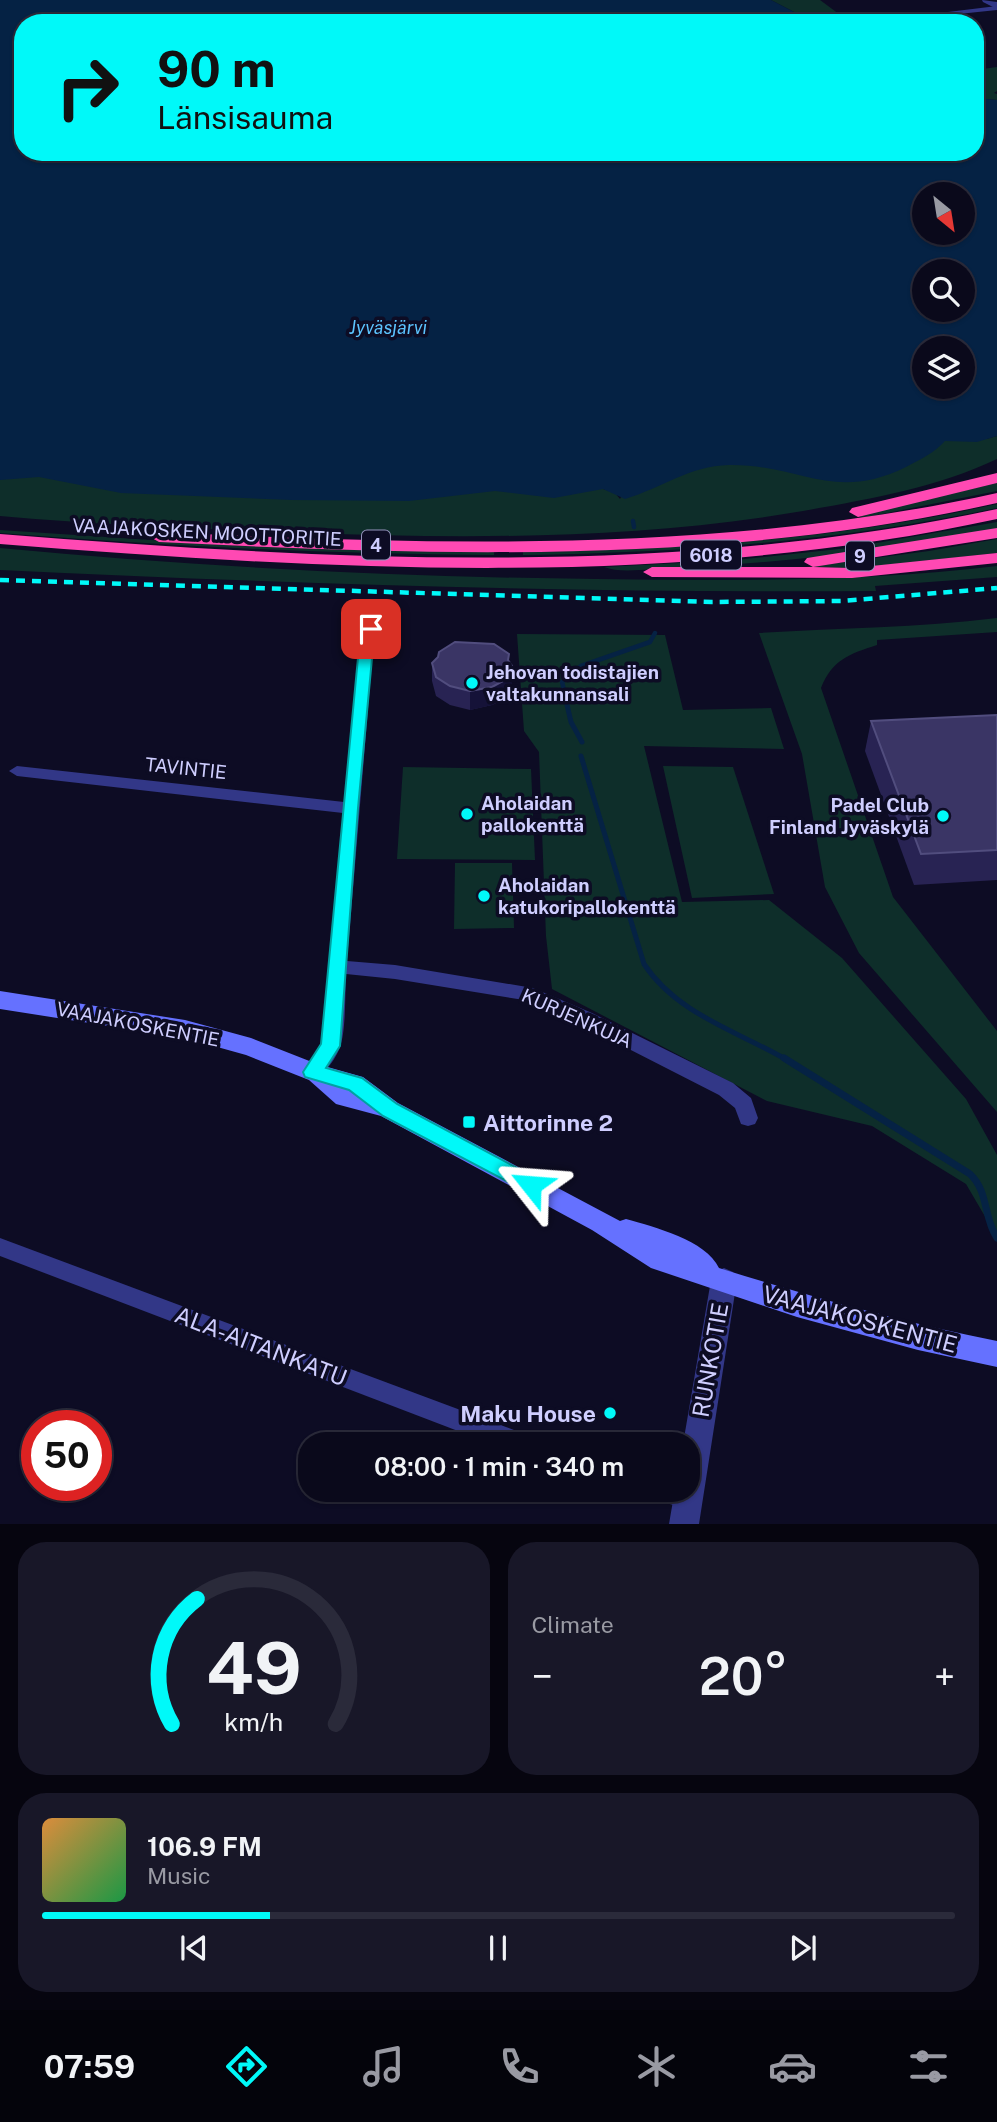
<!DOCTYPE html>
<meta charset="utf-8">
<style>
:root{--surface:#0a091b;--page:#181728;--text:#f1f3f6;--muted:#999aa3;--line:#2a2a3a;--accent:#00f9f9}
body{margin:0;font-family:"Public Sans",sans-serif;background:var(--page);color:var(--text);height:100vh;display:flex;flex-direction:column;font-size:26px;white-space:nowrap}
*{box-sizing:border-box;margin:0}
p{font-size:23px;color:var(--muted)}
.icon{flex:none;width:38px;height:38px;fill:none;stroke:currentColor;stroke-width:2;stroke-linecap:round;stroke-linejoin:round}
.map{position:relative;height:1524px;overflow:hidden}
.sheet{display:flex;flex-direction:column;gap:18px;padding:18px;background:#06050f;flex:1}
.sheet>*{flex:none}
.guide{position:absolute;left:14px;top:14px;width:970px;height:147px;border-radius:28px;box-shadow:0 2px 5px #0004,0 0 0 2px var(--line);background:#00f9f9;color:#111;overflow:hidden}
.needle{width:46px;rotate:150deg}
.fabs{position:absolute;left:912px;top:182px;display:grid;gap:14px}
.fabs a{display:grid;place-items:center;width:63px;height:63px;border-radius:50%;background:var(--surface);box-shadow:0 2px 5px #0004,0 0 0 2px var(--line);font-size:35px}
.speed{position:absolute;left:21px;top:1410px;display:flex;gap:14px;font-size:35px;font-weight:700;text-align:center}
.speed>*{display:grid;place-content:center;width:91px;height:91px;border-radius:50%;background:var(--surface);box-shadow:0 2px 5px #0004,0 0 0 2px var(--line);line-height:1}
.speed .limit{border:10px solid #d22;background:#fff;color:#111}
.pin{position:absolute;display:grid;place-items:center;width:60px;height:60px;color:#fff;margin:-30px;border-radius:14px;box-shadow:0 4px 10px #0006}
.me{position:absolute;width:77px;margin:-38px;rotate:298deg;stroke-linejoin:round;filter:drop-shadow(0 0 5px #0008)}
.turn{display:flex;align-items:center;gap:24px;height:147px;padding:0 28px;font-size:32px}
.turn .icon{width:91px;height:91px;stroke-width:2.5}
.turn b{display:block;font-size:49px;line-height:60px}
.big{font-size:52px;font-weight:600;line-height:1.1}
.sheet .card{flex:1;display:flex;flex-direction:column;justify-content:center;gap:10px;min-width:0;padding:0 24px;border-radius:28px;background:var(--page)}
.sheet .dial{align-items:center;gap:0}
.dial svg{height:182px;overflow:visible;fill:none;stroke:var(--line);stroke-width:7;stroke-linecap:round;text-anchor:middle}
.dial text{fill:var(--text);stroke:none}
.song{display:flex;align-items:center;gap:21px}
.cover{width:84px;height:84px;border-radius:10px;background:linear-gradient(135deg,hsl(30 70% 55%),hsl(140 70% 35%))}
.played{height:7px;border-radius:4px;background:linear-gradient(90deg,var(--accent) 25%,var(--line) 25%)}
.keys{display:flex;justify-content:space-around;direction:ltr}
.heat{display:flex;justify-content:space-between;align-items:center;font-size:38px;direction:ltr}
.sheet .tiles{flex:1;display:grid;gap:18px;grid-template-columns:1fr 1fr}
.card:last-child{grid-column:span 2}
.trip{position:absolute;left:298px;top:1432px;width:402px;height:70px;border-radius:28px;background:var(--surface);box-shadow:0 2px 5px #0004,0 0 0 2px var(--line);font-weight:600;line-height:70px;text-align:center}
.menu{display:flex;height:112px;justify-content:space-around;align-items:center;background:#04040b;color:var(--muted)}
.menu .icon{width:49px;height:49px}
.menu .selected{color:var(--accent)}
.menu b{font-size:32px;color:var(--text)}
.map>svg:first-child{display:block}
.green{fill:#0e2e2a}
.water{fill:#052244;fill-rule:evenodd}
.lines{fill:none;stroke-linecap:round;stroke-linejoin:round}
.stream-far2{stroke:#052244;stroke-width:4.5}
.stream-far1{stroke:#052244;stroke-width:5}
.stream{stroke:#052244;stroke-width:7}
.minor{fill:#323787;fill-rule:evenodd}
.tertiary{fill:#323787;fill-rule:evenodd}
.secondary{fill:#6571ff;fill-rule:evenodd}
.motorway{fill:#ff49b3;fill-rule:evenodd}
.rail{stroke:#00f9f9;stroke-width:4.5;stroke-dasharray:9 7;stroke-linecap:butt}
.wall{fill:#282353}
.shaded-wall{fill:#151238}
.building{fill:#3a3565;stroke:#514d7e;stroke-width:2}
.route{fill:#00f9f9;stroke:#00a2a2;stroke-width:2}
.poi-dot{fill:#00f9f9;stroke:#0d0c24;stroke-width:2.5}
.labels{text-anchor:middle;dominant-baseline:central;stroke-width:7;stroke-linejoin:round;paint-order:stroke}
.far-water-label{font-size:18px;font-style:italic;fill:#5cc4ff;stroke:#0d0c24}
.shield{fill:#0d0c24;stroke:#9594bd;stroke-width:2}
.shield-label{font-size:18px;font-weight:bold;fill:#cfceff}
.street-label{font-size:19px;fill:#cfceff;stroke:#0d0c24}
.poi-label{font-size:19px;font-weight:bold;fill:#cfceff;stroke:#0d0c24;text-anchor:start}
.near-poi-label{font-size:23px;font-weight:bold;fill:#cfceff;stroke:#0d0c24;text-anchor:start}
.near-street-label{font-size:23px;fill:#cfceff;stroke:#0d0c24}
</style>
<div class="map">
<svg width="997" height="1524" viewBox="0 0 997 1524">
<rect width="100%" height="100%" fill="#0d0c24"/>
<g class="green">
<polygon points="771,0 820,0 851,23 815,23"/>
<polygon points="997,67 997,91 994,93 997,94 997,100 975,98 975,70"/>
<path d="M997,329L986,439L997,436V459C936,488 869,499 803,511C639,539 473,539 307,533C204,529 102,525 0,516V415L603,489L615,493L620,499L626,487L962,387V348H924L871,335Z"/>
<polygon points="997,483 997,491 862,518 860,515"/>
<path d="M997,504V508C840,541 683,553 523,555V552C683,550 840,539 997,504Z"/>
<path d="M997,522V529C890,551 782,563 673,568C653,568 621,574 604,567L735,560L848,548Z"/>
<path d="M0,530L242,546L494,552V555C329,554 165,546 0,533Z"/>
<polygon points="997,539 997,553 858,568 806,567 929,551"/>
<path d="M0,548C198,567 397,577 596,579C730,581 864,582 997,566V577L875,586L876,591C584,593 292,584 0,570Z"/>
<path d="M997,618V632L877,640V645C849,654 832,660 821,688L893,897L997,1031V1112L859,953L825,887L802,754L759,633C838,628 917,628 997,618Z"/>
<polygon points="517,634 665,635 683,710 771,708 784,749 644,746 682,902 769,900 842,958 966,1099 997,1155 997,1237 966,1184 872,1126 767,1101 552,989 546,936 539,752 524,731"/>
<polygon points="663,766 733,767 774,894 692,898"/>
<polygon points="403,767 531,769 535,860 397,859"/>
<polygon points="455,863 512,863 514,928 454,929"/>
</g>
<path class="water" d="M0,0H771L815,23H23V152H975V98L997,100V436L977,442L945,441C934,453 921,459 906,467C833,503 800,464 729,465C689,466 662,488 625,499L603,489L554,498L495,491L409,501L292,500L121,493L39,477L0,480ZM924,194H962V233H924ZM924,271H962V310H924ZM924,348H962V387H924Z"/>
<g class="lines">
<g class="stream-far2">
<polyline points="633,521 634,527"/>
<polyline points="565,694 562,682 581,666 650,642 655,633"/>
</g>
<g class="stream-far1">
<polyline points="564,692 571,722 582,742"/>
<path d="M581,756L644,964C677,1014 737,1031 787,1060"/>
</g>
<path class="stream" d="M784,1058L970,1174C989,1192 983,1217 997,1238"/>
<g class="minor">
<polygon points="997,6 997,10 911,19 907,17"/>
<path d="M371,625L378,629L374,637L347,961L395,965L533,988L592,1013L733,1083L751,1098L758,1118L755,1124L748,1126L741,1124L735,1108L719,1095L578,1023L524,1000L395,979L346,974C345,993 346,1031 340,1047C335,1061 320,1082 305,1077L302,1072L322,1044L343,813L17,776L9,771L17,766L344,802L360,637L366,626Z"/>
<polygon points="0,1238 522,1433 530,1436 534,1444 492,1444 0,1256"/>
<polygon points="688,1485 695,1489 699,1497 695,1505 687,1509 646,1497 642,1489 688,1489"/>
</g>
<g class="tertiary">
<polygon points="982,0 997,2 997,9 983,2"/>
<polygon points="724,1268 733,1272 737,1280 699,1524 669,1524 675,1489 688,1489 688,1444 683,1444 711,1280 715,1272"/>
</g>
<path class="secondary" d="M0,991L185,1020L251,1038L317,1064L363,1077L398,1103L620,1221L626,1219C654,1227 706,1240 719,1268C811,1297 902,1322 997,1341V1367L918,1350L797,1317L651,1268L592,1230L381,1116L336,1104L309,1080L246,1055L185,1038L0,1009Z"/>
<g class="motorway">
<polygon points="997,473 997,483 858,517 849,512 852,508"/>
<path d="M997,493V503C723,565 438,556 159,542L150,537L159,532C438,545 723,554 997,493Z"/>
<path d="M997,509V519C670,590 331,570 0,544V534C331,560 670,579 997,509Z"/>
<polygon points="997,528 997,538 813,567 852,568 997,553 997,563 852,578 652,577 643,572 652,567 813,567 804,562 807,558"/>
</g>
<polyline class="rail" points="0,580 712,602 842,601 997,588"/>
</g>
<g class="wall">
<polygon points="432,663 512,666 512,685 507,691 507,698 492,705 470,710 450,705 436,696 432,681"/>
<polygon points="997,715 997,880 914,885 865,751 871,721"/>
</g>
<polygon class="shaded-wall" points="509,654 509,669 512,666 512,685 507,691 507,698 492,705 470,710 470,691 507,672"/>
<g class="building">
<polygon points="455,642 494,644 509,654 508,660 512,666 507,672 507,679 492,687 470,691 450,686 436,677 432,663 438,657 439,652"/>
<polygon points="997,715 997,850 921,854 871,721"/>
</g>
<polygon class="route" points="371,624 378,629 374,637 358,808 340,1046 326,1068 362,1078 397,1104 538,1179 541,1185 538,1191 531,1194 383,1116 349,1090 305,1077 303,1072 321,1044 360,637 366,626"/>
<g class="poi-dot">
<circle cx="472" cy="683" r="7"/>
<circle cx="467" cy="814" r="7"/>
<circle cx="943" cy="816" r="7"/>
<circle cx="484" cy="896" r="7"/>
<rect x="462" y="1115" width="14" height="14" rx="3.5"/>
<circle cx="610" cy="1413" r="7"/>
</g>
<g class="labels">
<g class="far-water-label">
<text x="388" y="327">Jyväsjärvi</text>
</g>
<g class="shield">
<rect x="362" y="530.5" width="28" height="29" rx="5"/>
<rect x="681" y="540.5" width="60" height="29" rx="5"/>
<rect x="846" y="541.5" width="28" height="29" rx="5"/>
</g>
<g class="shield-label">
<text x="376" y="545">4</text>
<text x="711" y="555">6018</text>
<text x="860" y="556">9</text>
</g>
<g class="street-label">
<text transform="translate(207 532) rotate(3)">VAAJAKOSKEN MOOTTORITIE</text>
<text transform="translate(186 768) rotate(6)">TAVINTIE</text>
<text transform="translate(577 1018) rotate(24)">KURJENKUJA</text>
<text transform="translate(138 1024) rotate(11)">VAAJAKOSKENTIE</text>
</g>
<g class="poi-label">
<text x="486" y="672">Jehovan todistajien<tspan x="486" dy="22">valtakunnansali</tspan></text>
<text x="481" y="803">Aholaidan<tspan x="481" dy="22">pallokenttä</tspan></text>
<text x="929" y="805" text-anchor="end">Padel Club<tspan x="929" dy="22">Finland Jyväskylä</tspan></text>
<text x="498" y="885">Aholaidan<tspan x="498" dy="22">katukoripallokenttä</tspan></text>
</g>
<g class="near-poi-label">
<text x="483" y="1122">Aittorinne 2</text>
<text x="596" y="1413" text-anchor="end">Maku House</text>
</g>
<g class="near-street-label">
<text transform="translate(860 1319) rotate(15)">VAAJAKOSKENTIE</text>
<text transform="translate(261 1346) rotate(21)">ALA-AITANKATU</text>
<text transform="translate(710 1360) rotate(-80)">RUNKOTIE</text>
</g>
</g>
</svg>
<div class="fabs">
<a><svg class="needle" viewBox="-14 -14 28 28"><path d="M0-13l5 13h-10z" fill="#e53935"/><path d="M0 13l5-13h-10z" fill="#999aa3"/></svg></a>
<a><svg class="icon" aria-label="search" viewBox="0 0 24 24"><circle cx="10" cy="10" r="6"/><path d="M15 15l6 6"/></svg></a>
<a><svg class="icon" aria-label="layers" viewBox="0 0 24 24"><path d="M12 4l9 5-9 5-9-5zM3 14l9 5 9-5"/></svg></a>
</div>
<div class="speed"><div class="limit">50</div></div>
<div class="pin" style="left:371px;top:629px;background:#d93025"><svg class="icon" aria-label="arrive" viewBox="0 0 24 24"><path d="M6 21V4h12l-3 4 3 4H6"/></svg></div>
<svg class="me" style="left:531px;top:1185px" viewBox="-20 -20 40 40"><path d="M0-17L14 15 0 8-14 15z" fill="#00f9f9" stroke="#fff" stroke-width="4"/></svg>
<div class="trip">08:00 · 1 min · 340 m</div>
<div class="guide">
<div class="turn"><svg class="icon" aria-label="right" viewBox="0 0 24 24"><path d="M7 20v-9h11M14 6l5 5-5 5"/></svg><div><b>90 m</b>Länsisauma</div></div>
</div>
</div>
<section class="sheet">
<div class="tiles">
<div class="card dial"><svg viewBox="0 0 100 80">
<path d="M14 69A42 42 0 1 1 86 69"/>
<path d="M14 69A42 42 0 0 1 25 14" stroke="#00f9f9"/>
<text x="50" y="56" font-size="32" font-weight="700">49</text>
<text x="50" y="72" font-size="11">km/h</text>
</svg></div>
<div class="card"><p>Climate</p>
<div class="heat"><a>−</a><b class="big">20°</b><a>+</a></div>
</div>
<div class="card">
<div class="song"><i class="cover"></i><div><b>106.9 FM</b><p>Music</p></div></div>
<div class="played"></div>
<div class="keys"><svg class="icon" aria-label="previous" viewBox="0 0 24 24"><path d="M18 5L8 12l10 7zM5 5v14"/></svg><svg class="icon" aria-label="pause" viewBox="0 0 24 24"><path d="M8 5v14M16 5v14"/></svg><svg class="icon" aria-label="next" viewBox="0 0 24 24"><path d="M6 5l10 7-10 7zM19 5v14"/></svg></div>
</div>
</div>
</section>
<nav class="menu">
<b>07:59</b>
<svg class="icon selected" aria-label="directions" viewBox="0 0 24 24"><path d="M12 3l9 9-9 9-9-9zM9 14v-3h6M13 9l2 2-2 2"/></svg>
<svg class="icon" aria-label="music" viewBox="0 0 24 24"><path d="M9 18V5l10-2v13"/><circle cx="6" cy="18" r="3"/><circle cx="16" cy="16" r="3"/></svg>
<svg class="icon" aria-label="phone" viewBox="0 0 24 24"><path d="M5 4h4l2 5-3 2q2 4 5 5l2-3 5 2v4C11 20 4 13 5 4z"/></svg>
<svg class="icon" aria-label="climate" viewBox="0 0 24 24"><path d="M12 3v18M4 7l16 10M4 17L20 7"/></svg>
<svg class="icon" aria-label="car" viewBox="0 0 24 24"><path d="M5 17H2v-5l4-1 3-4h7l3 4 3 1v5h-3M9 17h6M6 11h13"/><circle cx="7" cy="17" r="2"/><circle cx="17" cy="17" r="2"/></svg>
<svg class="icon" aria-label="filters" viewBox="0 0 24 24"><path d="M4 7h16M4 17h16"/><circle cx="9" cy="7" r="2"/><circle cx="15" cy="17" r="2"/></svg>
</nav>
